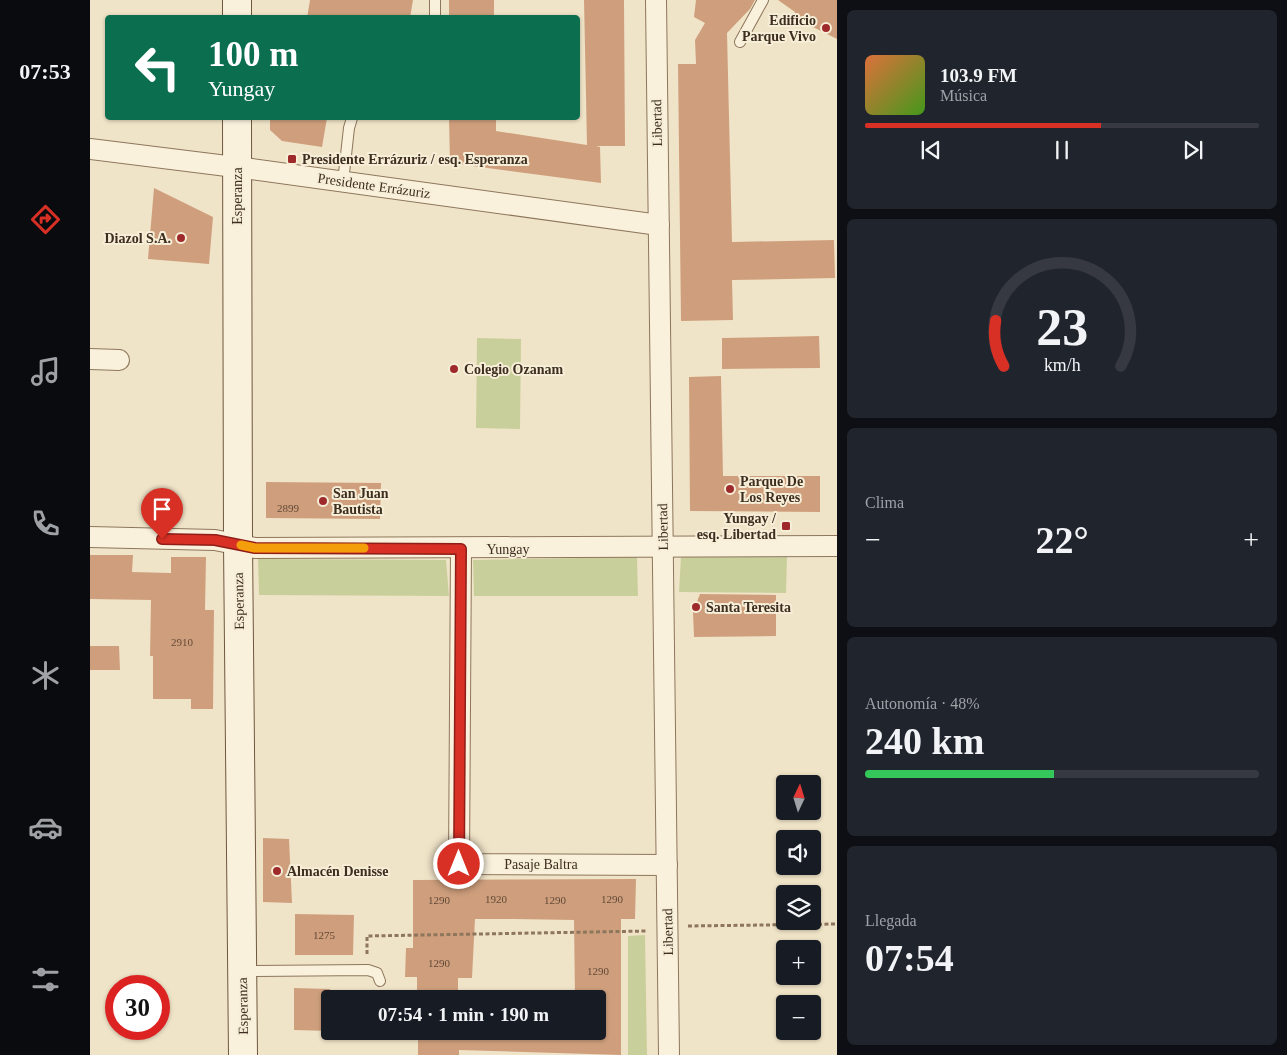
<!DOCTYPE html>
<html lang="es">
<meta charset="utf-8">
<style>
:root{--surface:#171b24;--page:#20242c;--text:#f1f3f6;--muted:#9ea1a6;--line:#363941;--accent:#d93025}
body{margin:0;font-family:Georgia,serif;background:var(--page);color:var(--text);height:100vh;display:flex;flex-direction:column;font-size:19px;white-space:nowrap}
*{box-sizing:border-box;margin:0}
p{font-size:16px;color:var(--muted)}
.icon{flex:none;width:28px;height:28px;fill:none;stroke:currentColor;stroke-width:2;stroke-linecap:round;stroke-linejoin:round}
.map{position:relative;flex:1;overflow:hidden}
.side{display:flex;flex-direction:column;gap:10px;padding:10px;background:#0d0f14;width:450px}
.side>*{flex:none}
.guide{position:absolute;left:15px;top:15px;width:475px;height:105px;border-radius:5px;box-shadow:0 1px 4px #0004;background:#0b6e4f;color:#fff;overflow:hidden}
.needle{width:32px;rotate:4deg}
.tools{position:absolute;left:686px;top:775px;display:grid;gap:10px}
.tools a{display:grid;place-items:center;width:45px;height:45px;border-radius:5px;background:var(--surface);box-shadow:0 1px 4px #0004;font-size:25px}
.speed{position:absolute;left:15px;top:975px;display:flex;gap:10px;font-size:25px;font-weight:700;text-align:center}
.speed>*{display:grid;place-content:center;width:65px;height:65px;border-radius:50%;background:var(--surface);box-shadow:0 1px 4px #0004;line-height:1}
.speed .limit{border:8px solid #d22;background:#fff;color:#111}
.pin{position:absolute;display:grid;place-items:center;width:42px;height:42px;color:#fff;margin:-51px -21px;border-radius:50% 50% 50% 0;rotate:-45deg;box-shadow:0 0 5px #0007}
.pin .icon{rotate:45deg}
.me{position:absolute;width:55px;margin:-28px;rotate:0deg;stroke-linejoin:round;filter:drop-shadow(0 0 4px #0008)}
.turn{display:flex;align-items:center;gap:18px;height:105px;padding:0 20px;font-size:22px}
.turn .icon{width:65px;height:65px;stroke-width:2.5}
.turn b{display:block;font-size:35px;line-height:42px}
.big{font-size:38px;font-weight:700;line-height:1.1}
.side .card{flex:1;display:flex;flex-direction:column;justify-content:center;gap:8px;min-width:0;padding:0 18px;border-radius:8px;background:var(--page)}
.side .dial{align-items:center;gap:0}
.dial svg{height:130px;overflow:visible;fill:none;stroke:var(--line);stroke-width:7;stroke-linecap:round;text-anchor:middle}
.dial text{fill:var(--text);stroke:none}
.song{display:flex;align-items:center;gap:15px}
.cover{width:60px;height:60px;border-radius:8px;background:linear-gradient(135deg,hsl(20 70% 55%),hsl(100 70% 35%))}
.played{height:5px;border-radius:2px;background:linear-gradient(90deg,var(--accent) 60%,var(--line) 60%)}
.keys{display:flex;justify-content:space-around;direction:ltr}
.heat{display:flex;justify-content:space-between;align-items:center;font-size:28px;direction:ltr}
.charge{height:8px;border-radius:4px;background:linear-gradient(90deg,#34c759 48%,var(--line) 0)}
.trip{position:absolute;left:231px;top:990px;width:285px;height:50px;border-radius:5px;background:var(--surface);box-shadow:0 1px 4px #0004;font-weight:700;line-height:50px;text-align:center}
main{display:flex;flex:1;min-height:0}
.dock{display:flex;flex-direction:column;width:90px;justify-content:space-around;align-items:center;background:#090b0e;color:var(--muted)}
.dock .icon{width:35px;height:35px}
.dock .on{color:var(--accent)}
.dock b{font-size:22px;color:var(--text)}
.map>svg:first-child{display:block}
.green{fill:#c9cf9b}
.building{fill:#cf9f7d}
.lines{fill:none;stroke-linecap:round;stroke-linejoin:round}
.lane-casing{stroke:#8d765c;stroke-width:12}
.street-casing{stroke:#8d765c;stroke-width:22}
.secondary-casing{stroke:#6f573f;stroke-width:30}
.path{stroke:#8d765c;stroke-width:3;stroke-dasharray:4 2.5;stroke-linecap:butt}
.lane{stroke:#faf1dc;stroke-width:10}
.street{stroke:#faf1dc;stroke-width:20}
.secondary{stroke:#faf1dc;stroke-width:28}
.route-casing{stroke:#8d1f18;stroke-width:12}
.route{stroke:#d93025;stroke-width:9}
.slow{stroke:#f59e0b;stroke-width:9}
.poi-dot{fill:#9e2a2b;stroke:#f7eed8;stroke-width:2}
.labels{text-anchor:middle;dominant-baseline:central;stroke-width:4;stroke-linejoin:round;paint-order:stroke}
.number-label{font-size:11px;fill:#624a37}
.poi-label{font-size:14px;font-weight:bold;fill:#3d2e20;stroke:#f7eed8;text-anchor:start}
.street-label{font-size:14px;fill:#3d2e20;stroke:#f7eed8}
</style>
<main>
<nav class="dock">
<b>07:53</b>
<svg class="icon on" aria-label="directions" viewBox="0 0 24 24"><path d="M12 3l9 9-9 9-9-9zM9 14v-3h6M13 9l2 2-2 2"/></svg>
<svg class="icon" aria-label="music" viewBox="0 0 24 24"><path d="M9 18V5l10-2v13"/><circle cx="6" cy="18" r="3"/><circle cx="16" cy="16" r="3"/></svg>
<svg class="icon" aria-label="phone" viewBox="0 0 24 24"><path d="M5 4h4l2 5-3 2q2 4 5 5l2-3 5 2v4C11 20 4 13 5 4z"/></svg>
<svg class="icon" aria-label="climate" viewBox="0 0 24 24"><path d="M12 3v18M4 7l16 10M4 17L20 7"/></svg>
<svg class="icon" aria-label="car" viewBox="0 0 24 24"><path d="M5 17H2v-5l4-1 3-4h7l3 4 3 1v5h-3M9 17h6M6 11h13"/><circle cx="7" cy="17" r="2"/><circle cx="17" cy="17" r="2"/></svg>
<svg class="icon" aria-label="filters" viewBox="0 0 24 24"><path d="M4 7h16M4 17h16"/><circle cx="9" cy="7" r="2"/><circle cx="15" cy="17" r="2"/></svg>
</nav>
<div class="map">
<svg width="747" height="1055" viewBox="0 0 747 1055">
<rect width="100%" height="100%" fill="#f0e4c8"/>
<g class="green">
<polygon points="387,338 431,339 430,429 386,428"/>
<polygon points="591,556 697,557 696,593 589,592"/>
<polygon points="547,557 548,596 384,596 383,560"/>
<polygon points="168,559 356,560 359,596 169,595"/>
<polygon points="555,935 557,1055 538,1055 538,936"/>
</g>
<g class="building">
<polygon points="220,0 323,0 320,18 217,18"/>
<rect x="359" y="0" width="45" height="18"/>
<polygon points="494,0 534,0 535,146 506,146 510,147 511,183 360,163 359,118 406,118 406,131 497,145"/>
<polygon points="606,0 665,0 660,9 637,33 642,242 744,240 745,278 642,280 643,320 591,321 588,64 606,64 605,40 615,23 604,17"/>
<polygon points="688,0 747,0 747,39 703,17 705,12"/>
<polygon points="180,118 237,118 232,147 192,141 180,130"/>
<polygon points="64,188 123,217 119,264 58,259"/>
<polygon points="729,336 730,368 632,369 632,338"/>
<polygon points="631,376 633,476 730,476 730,512 600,511 599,377"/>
<polygon points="176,482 291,483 290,519 176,518"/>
<polygon points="0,555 43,555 42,572 81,573 81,557 116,557 115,610 124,610 123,709 101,709 101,699 63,699 63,656 60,656 61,600 0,599"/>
<polygon points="610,594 686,595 686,636 604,637 603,612"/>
<polygon points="0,646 29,646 30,670 0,670"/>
<polygon points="173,838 199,839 202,903 173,902"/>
<polygon points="546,879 545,919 531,919 531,1055 369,1050 369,1055 328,1055 328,1031 508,1031 508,999 485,999 484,920 423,919 385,919 382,978 368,978 368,999 327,999 327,977 315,977 316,948 323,948 323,880"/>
<polygon points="205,914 264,915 263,955 205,955"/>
<polygon points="204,988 240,989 240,1031 204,1030"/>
</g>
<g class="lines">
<defs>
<g id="lane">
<polyline points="345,0 345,18"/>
<polyline points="650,42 673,0"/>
<polyline points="253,182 259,128 262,118"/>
<polyline points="153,971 278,970 287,973 290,981"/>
</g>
<g id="street">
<polyline points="566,0 579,1055"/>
<polyline points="0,149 161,169 569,225"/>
<polyline points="0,359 29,360"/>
<polyline points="0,537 125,540 165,548 747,546"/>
<polyline points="371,549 369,864 577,865"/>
</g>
<g id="secondary">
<polyline points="147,0 147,18"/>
<polyline points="147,118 148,544 153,1055"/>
</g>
</defs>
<use href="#lane" class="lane-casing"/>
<use href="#street" class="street-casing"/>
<use href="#secondary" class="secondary-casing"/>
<g class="path">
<polyline points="598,926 747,924"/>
<polyline points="277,954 277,936 557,931"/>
</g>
<use href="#lane" class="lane"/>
<use href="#street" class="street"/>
<use href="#secondary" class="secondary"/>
</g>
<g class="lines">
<defs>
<polyline id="route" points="72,539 125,540 165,548 371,549 369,864"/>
</defs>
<use href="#route" class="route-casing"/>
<use href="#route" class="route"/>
<polyline class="slow" points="151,545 165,548 274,548"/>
</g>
<g class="poi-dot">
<circle cx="736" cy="28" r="5"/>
<rect x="197" y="154" width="10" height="10" rx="2.5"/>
<circle cx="91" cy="238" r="5"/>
<circle cx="364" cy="369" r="5"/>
<circle cx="640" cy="489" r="5"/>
<circle cx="233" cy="501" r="5"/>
<rect x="691" y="521" width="10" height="10" rx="2.5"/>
<circle cx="606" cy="607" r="5"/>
<circle cx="187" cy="871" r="5"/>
</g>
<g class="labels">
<g class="number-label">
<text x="198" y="508">2899</text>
<text x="92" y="642">2910</text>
<text x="406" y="899">1920</text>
<text x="522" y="899">1290</text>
<text x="349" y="900">1290</text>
<text x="465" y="900">1290</text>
<text x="234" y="935">1275</text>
<text x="349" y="963">1290</text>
<text x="508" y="971">1290</text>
</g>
<g class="poi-label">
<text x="726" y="20" text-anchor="end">Edificio<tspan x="726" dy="16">Parque Vivo</tspan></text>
<text x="212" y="159">Presidente Errázuriz / esq. Esperanza</text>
<text x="81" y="238" text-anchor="end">Diazol S.A.</text>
<text x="374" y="369">Colegio Ozanam</text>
<text x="650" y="481">Parque De<tspan x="650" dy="16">Los Reyes</tspan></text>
<text x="243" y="493">San Juan<tspan x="243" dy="16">Bautista</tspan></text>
<text x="686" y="518" text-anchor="end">Yungay /<tspan x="686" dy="16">esq. Libertad</tspan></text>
<text x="616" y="607">Santa Teresita</text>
<text x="197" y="871">Almacén Denisse</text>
</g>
<g class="street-label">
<text transform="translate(567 123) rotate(-91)">Libertad</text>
<text transform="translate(284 186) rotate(8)">Presidente Errázuriz</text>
<text transform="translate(147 196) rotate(-90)">Esperanza</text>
<text transform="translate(573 527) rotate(-91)">Libertad</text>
<text x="418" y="549">Yungay</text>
<text transform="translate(149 601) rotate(-91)">Esperanza</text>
<text x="451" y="864">Pasaje Baltra</text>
<text transform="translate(578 932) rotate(-91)">Libertad</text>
<text transform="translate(153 1006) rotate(-91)">Esperanza</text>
</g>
</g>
</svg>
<div class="tools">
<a><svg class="needle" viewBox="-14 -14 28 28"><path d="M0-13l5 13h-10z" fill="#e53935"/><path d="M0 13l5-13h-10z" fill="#9ea1a6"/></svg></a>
<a><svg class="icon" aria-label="sound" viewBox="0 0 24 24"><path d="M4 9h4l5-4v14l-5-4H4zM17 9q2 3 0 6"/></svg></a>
<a><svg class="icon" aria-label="layers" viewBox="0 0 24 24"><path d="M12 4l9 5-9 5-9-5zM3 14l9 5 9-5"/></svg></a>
<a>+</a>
<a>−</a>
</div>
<div class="speed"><div class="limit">30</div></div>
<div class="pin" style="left:72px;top:539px;background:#d93025"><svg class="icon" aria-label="arrive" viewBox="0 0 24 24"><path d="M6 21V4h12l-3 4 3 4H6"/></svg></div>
<svg class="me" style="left:369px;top:864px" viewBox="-20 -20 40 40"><circle r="17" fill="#d93025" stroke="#fff" stroke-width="3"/><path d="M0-11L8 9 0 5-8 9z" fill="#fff"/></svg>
<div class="trip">07:54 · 1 min · 190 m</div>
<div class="guide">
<div class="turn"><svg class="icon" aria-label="left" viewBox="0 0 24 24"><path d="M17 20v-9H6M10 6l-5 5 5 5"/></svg><div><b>100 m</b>Yungay</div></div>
</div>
</div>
<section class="side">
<div class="card">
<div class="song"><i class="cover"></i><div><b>103.9 FM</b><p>Música</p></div></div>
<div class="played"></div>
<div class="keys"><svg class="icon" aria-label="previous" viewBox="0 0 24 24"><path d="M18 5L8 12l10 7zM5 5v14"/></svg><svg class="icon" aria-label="pause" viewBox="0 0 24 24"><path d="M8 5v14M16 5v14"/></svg><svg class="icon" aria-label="next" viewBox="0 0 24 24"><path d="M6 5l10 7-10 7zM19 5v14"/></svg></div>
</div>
<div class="card dial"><svg viewBox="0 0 100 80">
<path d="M14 69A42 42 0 1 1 86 69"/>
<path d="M14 69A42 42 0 0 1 9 41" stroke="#d93025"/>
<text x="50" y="56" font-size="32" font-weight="700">23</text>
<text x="50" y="72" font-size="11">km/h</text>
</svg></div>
<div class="card"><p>Clima</p>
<div class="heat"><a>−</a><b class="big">22°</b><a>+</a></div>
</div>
<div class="card"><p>Autonomía · 48%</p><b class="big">240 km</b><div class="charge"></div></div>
<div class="card"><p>Llegada</p><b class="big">07:54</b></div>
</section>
</main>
